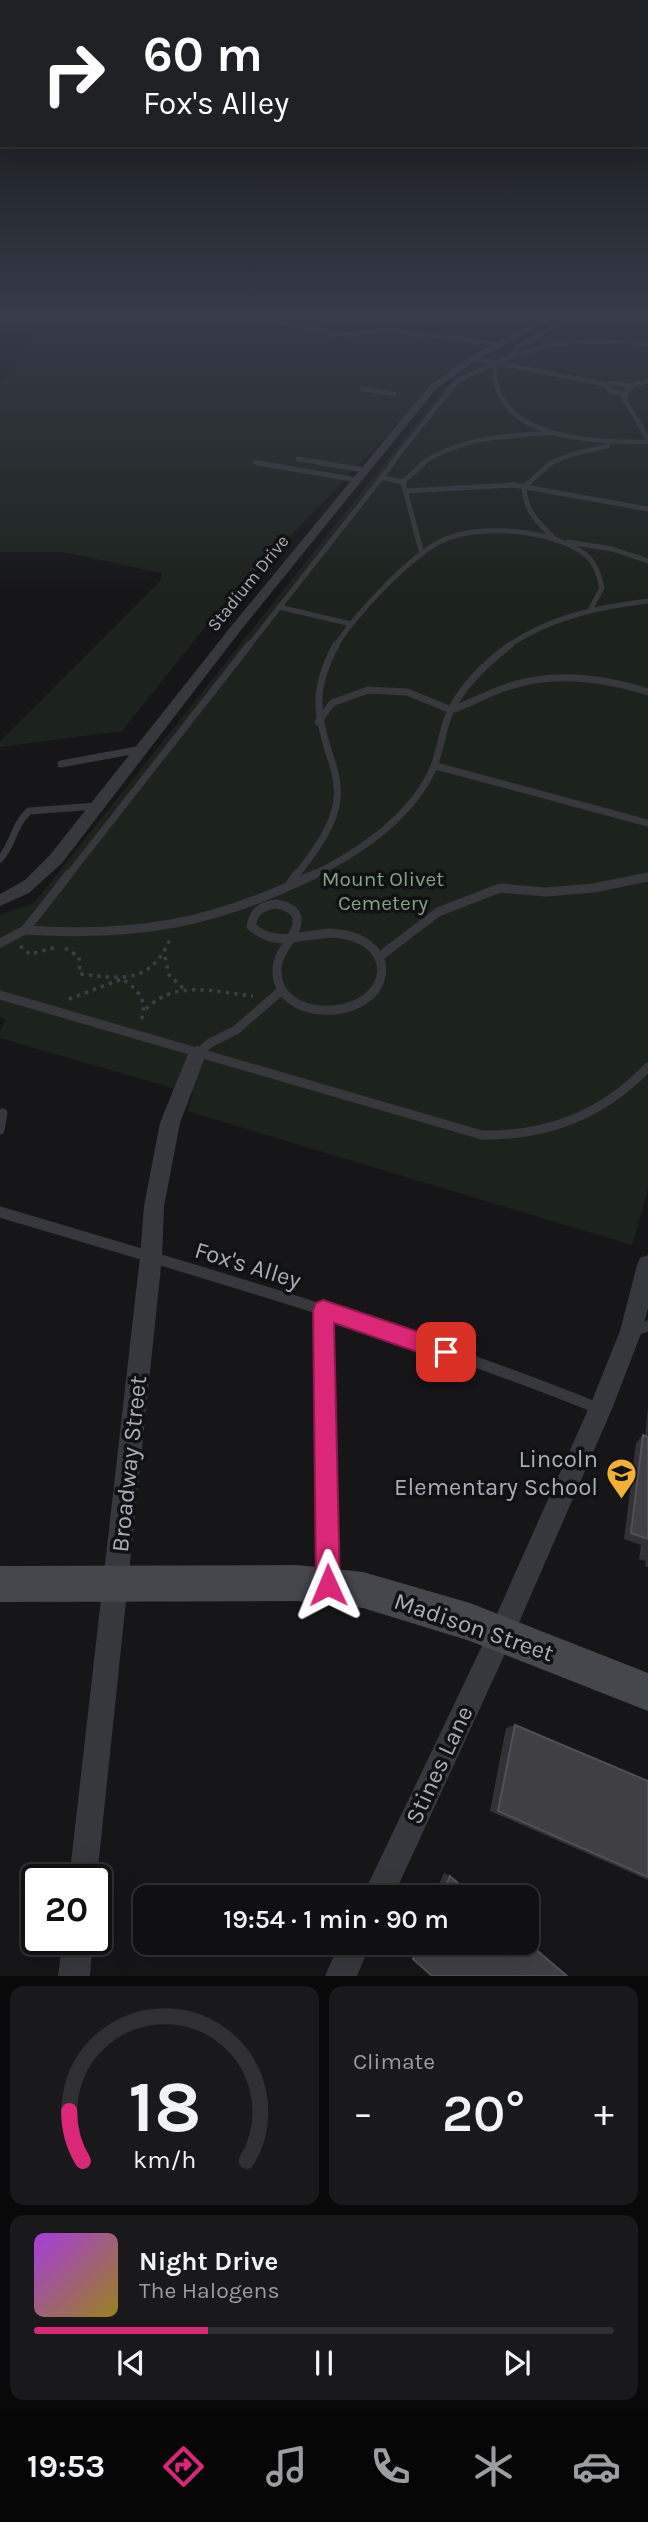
<!DOCTYPE html>
<meta charset="utf-8">
<style>
:root{--surface:#101012;--page:#19191b;--text:#f1f3f6;--muted:#9c9d9f;--line:#303032;--accent:#db2777}
body{margin:0;font-family:Karla,sans-serif;background:var(--page);color:var(--text);height:100vh;display:flex;flex-direction:column;font-size:26px;white-space:nowrap}
*{box-sizing:border-box;margin:0}
p{font-size:23px;color:var(--muted)}
.icon{flex:none;width:38px;height:38px;fill:none;stroke:currentColor;stroke-width:2;stroke-linecap:round;stroke-linejoin:round}
.map{position:relative;height:1976px;overflow:hidden}
.panel{display:flex;flex-direction:column;gap:10px;padding:10px;background:#09090a;flex:1}
.panel>*{flex:none}
.hud{position:absolute;left:0px;top:0px;width:649px;height:147px;box-shadow:0 7px 28px #0002,0 0 0 2px var(--line);background:#202124;color:#fff;overflow:hidden}
.speed{position:absolute;left:21px;top:1864px;display:flex;gap:14px;font-size:35px;font-weight:700;text-align:center}
.speed>*{display:grid;place-content:center;width:91px;height:91px;border-radius:50%;background:var(--surface);box-shadow:0 7px 28px #0002,0 0 0 2px var(--line);line-height:1}
.speed .limit{border:4px solid #111;border-radius:10px;background:#fff;color:#111}
.pin{position:absolute;display:grid;place-items:center;width:60px;height:60px;color:#fff;margin:-30px;border-radius:14px;box-shadow:0 4px 10px #0006}
.me{position:absolute;width:77px;margin:-38px;rotate:359deg;stroke-linejoin:round;filter:drop-shadow(0 0 5px #0008)}
.turn{display:flex;align-items:center;gap:24px;height:147px;padding:0 28px;font-size:32px}
.turn .icon{width:91px;height:91px;stroke-width:2.5}
.turn b{display:block;font-size:49px;line-height:60px}
.big{font-size:52px;font-weight:600;line-height:1.1}
.panel .widget{flex:1;display:flex;flex-direction:column;justify-content:center;gap:10px;min-width:0;padding:0 24px;border-radius:14px;background:var(--page)}
.panel .dial{align-items:center;gap:0}
.dial svg{height:182px;overflow:visible;fill:none;stroke:var(--line);stroke-width:7;stroke-linecap:round;text-anchor:middle}
.dial text{fill:var(--text);stroke:none}
.song{display:flex;align-items:center;gap:21px}
.cover{width:84px;height:84px;border-radius:10px;background:linear-gradient(135deg,hsl(280 70% 55%),hsl(50 70% 35%))}
.played{height:7px;border-radius:4px;background:linear-gradient(90deg,var(--accent) 30%,var(--line) 30%)}
.keys{display:flex;justify-content:space-around;direction:ltr}
.heat{display:flex;justify-content:space-between;align-items:center;font-size:38px;direction:ltr}
.panel .tiles{flex:1;display:grid;gap:10px;grid-template-columns:1fr 1fr}
.widget:last-child{grid-column:span 2}
.trip{position:absolute;left:133px;top:1885px;width:406px;height:70px;border-radius:14px;background:var(--surface);box-shadow:0 7px 28px #0002,0 0 0 2px var(--line);font-weight:600;line-height:70px;text-align:center}
.tabs{display:flex;height:112px;justify-content:space-around;align-items:center;background:#060607;color:var(--muted)}
.tabs .icon{width:49px;height:49px}
.tabs .on{color:var(--accent)}
.tabs b{font-size:32px;color:var(--text)}
.map>svg:first-child{display:block}
.green{fill:#1c231d}
.lines{fill:none;stroke-linecap:round;stroke-linejoin:round}
.path{stroke:#3d3f44;stroke-width:3.5;stroke-dasharray:3.5 5;stroke-linecap:butt}
.lane-far5{stroke:#37383d;stroke-width:4.5}
.lane-far4{stroke:#37383d;stroke-width:5}
.lane-far3{stroke:#37383d;stroke-width:7}
.lane-far2{stroke:#37383d;stroke-width:9}
.lane-far1{stroke:#37383d;stroke-width:11}
.lane{stroke:#37383d;stroke-width:14}
.street{fill:#37383d;fill-rule:evenodd}
.secondary{fill:#45474d;fill-rule:evenodd}
.wall{fill:#323236}
.building{fill:#3f3f44;stroke:#4f5156;stroke-width:2}
.route{fill:#db2777;stroke:#8e194d;stroke-width:2}
.labels{text-anchor:middle;dominant-baseline:central;stroke-width:7;stroke-linejoin:round;paint-order:stroke}
.far-street-label{font-size:18px;fill:#a8adb8;stroke:#111113}
.park-label{font-size:21px;fill:#7fa381;stroke:#111113}
.near-street-label{font-size:24px;fill:#a8adb8;stroke:#111113}
.near-poi-label{font-size:24px;fill:#a8adb8;stroke:#111113;text-anchor:end}
</style>
<div class="map">
<svg width="648" height="1976" viewBox="0 0 648 1976">
<rect width="100%" height="100%" fill="#161618"/>
<g class="green">
<polygon points="41,318 535,318 484,340 429,392 218,611 122,731 0,747 0,742 160,581 162,573 63,552 0,552 0,384 13,371"/>
<polygon points="563,318 648,318 648,1189 632,1245 187,1111 193,1094 0,1038 0,1031 6,1020 0,1017 0,915 34,903 446,386 471,367 497,356"/>
</g>
<g class="lines">
<g class="path">
<polyline points="20,946 30,954 57,947"/>
<path d="M65,948L79,957L80,974C125,979 151,984 171,937"/>
<polyline points="165,957 169,975 184,989"/>
<path d="M69,999L122,979C139,990 148,1001 141,1021"/>
<path d="M146,1009C176,979 214,992 253,996"/>
</g>
<g class="lane-far5">
<polyline points="247,318 306,327 336,335 394,331 500,344"/>
<path d="M648,345C595,337 544,341 495,363C489,440 594,442 648,442"/>
<polyline points="513,355 517,347 569,318"/>
<polyline points="472,358 608,385"/>
<polygon points="612,383 622,384 631,389 625,393 611,392 606,386"/>
<polyline points="628,386 648,381"/>
<polyline points="362,389 394,394"/>
<polyline points="625,393 626,399"/>
<polyline points="622,395 648,439"/>
<polyline points="298,459 330,464"/>
<polyline points="255,462 268,464"/>
<polyline points="391,464 457,381 495,363"/>
<path d="M421,464C460,437 505,436 551,433"/>
<polyline points="548,464 573,454 608,446"/>
</g>
<g class="lane-far4">
<polyline points="258,463 357,480"/>
<polyline points="320,463 365,470"/>
<path d="M551,463L524,487C525,511 539,524 555,539"/>
<polyline points="383,478 403,482"/>
<polyline points="405,491 514,485 648,509"/>
<polyline points="568,542 612,549 648,561"/>
<polyline points="422,554 403,482 424,463"/>
<polyline points="279,607 351,624"/>
<polyline points="248,647 393,463"/>
<path d="M335,647C355,615 408,558 441,541C477,523 554,529 586,555C596,564 599,575 602,588L590,610"/>
<path d="M507,647C549,617 599,607 648,601"/>
</g>
<g class="lane-far3">
<path d="M318,722L332,703L368,690L407,692L451,710C470,704 488,693 507,687C553,671 603,678 648,692"/>
<polyline points="61,764 142,749"/>
<polyline points="436,766 648,823"/>
<path d="M0,859C13,845 14,824 29,811L97,806"/>
<polyline points="68,876 249,645"/>
<path d="M296,876C313,853 333,829 337,800C339,784 334,768 329,753C315,709 314,686 336,645"/>
<path d="M311,876C358,853 407,821 431,773C440,755 441,735 448,717C460,687 485,664 510,645"/>
</g>
<g class="lane-far2">
<polyline points="290,884 297,874"/>
<path d="M276,904C299,908 302,919 291,938C275,940 264,937 251,926C254,911 261,906 276,904Z"/>
<path d="M25,930C137,937 213,924 315,874"/>
<path d="M330,933C348,934 366,938 377,954C382,962 383,971 380,980C365,1023 277,1020 277,972C276,959 285,948 291,938Z"/>
<polyline points="0,943 25,930 69,874"/>
<polyline points="379,957 438,912 500,888 546,892 594,888 648,877"/>
<path d="M0,995L482,1135C548,1136 602,1115 648,1067"/>
<polyline points="197,1054 210,1043 236,1030 282,990"/>
<polyline points="0,1130 3,1113"/>
</g>
<g class="lane-far1">
<path d="M0,1212C202,1272 404,1330 600,1409"/>
<polyline points="323,1310 327,1524"/>
<polyline points="632,1331 648,1326"/>
</g>
<polyline class="lane" points="327,1522 328,1580"/>
<g class="street">
<polygon points="545,318 555,318 478,359 436,389 241,630 62,863 29,893 0,906 0,894 25,880 50,855 233,624 430,385 472,355"/>
<polygon points="197,1046 204,1049 206,1054 180,1123 164,1206 162,1257 96,1887 96,1880 69,1880 140,1257 144,1206 160,1123 188,1054 190,1049"/>
<polygon points="648,1255 648,1308 642,1331 612,1409 510,1643 393,1897 362,1897 492,1625 591,1403 620,1331 637,1265 640,1258"/>
<polygon points="63,1939 93,1939 90,1976 58,1976"/>
<polygon points="340,1942 371,1942 357,1976 325,1976"/>
</g>
<polygon class="secondary" points="297,1565 363,1572 470,1603 648,1673 648,1711 470,1641 363,1608 297,1601 0,1602 0,1566"/>
</g>
<g class="wall">
<polygon points="648,1407 648,1567 645,1566 646,1561 639,1559 641,1545 624,1539 636,1443 643,1435 645,1436"/>
<polygon points="515,1725 648,1781 648,1880 490,1811 506,1728"/>
<polygon points="444,1873 450,1876 474,1897 433,1897"/>
<polygon points="412,1942 527,1942 413,1959 409,1951"/>
</g>
<g class="building">
<polygon points="643,1435 648,1437 648,1539 631,1533"/>
<polygon points="515,1725 648,1781 648,1877 498,1811"/>
<polygon points="450,1876 474,1897 441,1897"/>
<polygon points="421,1942 527,1942 567,1976 432,1976 413,1959"/>
</g>
<linearGradient id="sky" x2="0" y2="1"><stop stop-color="#0c0c0d"/><stop offset="0.53" stop-color="#363c48"/><stop offset="1" stop-color="#363c48" stop-opacity="0"/></linearGradient>
<rect width="648" height="595" fill="url(#sky)"/>
<polygon class="route" points="323,1300 446,1341 453,1344 456,1352 453,1359 446,1362 334,1323 340,1585 336,1594 328,1597 319,1594 316,1585 313,1310 316,1303"/>
<defs>
<symbol id="school-pin" viewBox="-11 -11 22 30"><path d="M0 17L-7.5 6A9.5 9.5 0 1 1 7.5 6Z" fill="#f2b134" stroke="#111113"/><path d="M0-5L7-2L0 1L-7-2ZM-4 1L0 2.5L4 1V4Q0 6-4 4Z" fill="#111"/></symbol>
</defs>
<g fill-rule="evenodd">
<use href="#school-pin" x="604" y="1456" width="35" height="47"/>
</g>
<g class="labels">
<g class="far-street-label">
<text transform="translate(248 583) rotate(-51)">Stadium Drive</text>
</g>
<g class="park-label">
<text x="383" y="879">Mount Olivet<tspan x="383" dy="24">Cemetery</tspan></text>
</g>
<g class="near-street-label">
<text transform="translate(248 1265) rotate(17)">Fox's Alley</text>
<text transform="translate(129 1464) rotate(-84)">Broadway Street</text>
<text transform="translate(474 1627) rotate(19)">Madison Street</text>
<text transform="translate(439 1765) rotate(-65)">Stines Lane</text>
</g>
<g class="near-poi-label">
<text x="598" y="1459">Lincoln<tspan x="598" dy="28">Elementary School</tspan></text>
</g>
</g>
</svg>
<div class="speed"><div class="limit">20</div></div>
<div class="pin" style="left:446px;top:1352px;background:#d93025"><svg class="icon" aria-label="arrive" viewBox="0 0 24 24"><path d="M6 21V4h12l-3 4 3 4H6"/></svg></div>
<svg class="me" style="left:328px;top:1585px" viewBox="-20 -20 40 40"><path d="M0-17L14 15 0 8-14 15z" fill="#db2777" stroke="#fff" stroke-width="4"/></svg>
<div class="trip">19:54 · 1 min · 90 m</div>
<div class="hud">
<div class="turn"><svg class="icon" aria-label="right" viewBox="0 0 24 24"><path d="M7 20v-9h11M14 6l5 5-5 5"/></svg><div><b>60 m</b>Fox's Alley</div></div>
</div>
</div>
<section class="panel">
<div class="tiles">
<div class="widget dial"><svg viewBox="0 0 100 80">
<path d="M14 69A42 42 0 1 1 86 69"/>
<path d="M14 69A42 42 0 0 1 8 47" stroke="#db2777"/>
<text x="50" y="56" font-size="32" font-weight="700">18</text>
<text x="50" y="72" font-size="11">km/h</text>
</svg></div>
<div class="widget"><p>Climate</p>
<div class="heat"><a>−</a><b class="big">20°</b><a>+</a></div>
</div>
<div class="widget">
<div class="song"><i class="cover"></i><div><b>Night Drive</b><p>The Halogens</p></div></div>
<div class="played"></div>
<div class="keys"><svg class="icon" aria-label="previous" viewBox="0 0 24 24"><path d="M18 5L8 12l10 7zM5 5v14"/></svg><svg class="icon" aria-label="pause" viewBox="0 0 24 24"><path d="M8 5v14M16 5v14"/></svg><svg class="icon" aria-label="next" viewBox="0 0 24 24"><path d="M6 5l10 7-10 7zM19 5v14"/></svg></div>
</div>
</div>
</section>
<nav class="tabs">
<b>19:53</b>
<svg class="icon on" aria-label="directions" viewBox="0 0 24 24"><path d="M12 3l9 9-9 9-9-9zM9 14v-3h6M13 9l2 2-2 2"/></svg>
<svg class="icon" aria-label="music" viewBox="0 0 24 24"><path d="M9 18V5l10-2v13"/><circle cx="6" cy="18" r="3"/><circle cx="16" cy="16" r="3"/></svg>
<svg class="icon" aria-label="phone" viewBox="0 0 24 24"><path d="M5 4h4l2 5-3 2q2 4 5 5l2-3 5 2v4C11 20 4 13 5 4z"/></svg>
<svg class="icon" aria-label="climate" viewBox="0 0 24 24"><path d="M12 3v18M4 7l16 10M4 17L20 7"/></svg>
<svg class="icon" aria-label="car" viewBox="0 0 24 24"><path d="M5 17H2v-5l4-1 3-4h7l3 4 3 1v5h-3M9 17h6M6 11h13"/><circle cx="7" cy="17" r="2"/><circle cx="17" cy="17" r="2"/></svg>
</nav>
